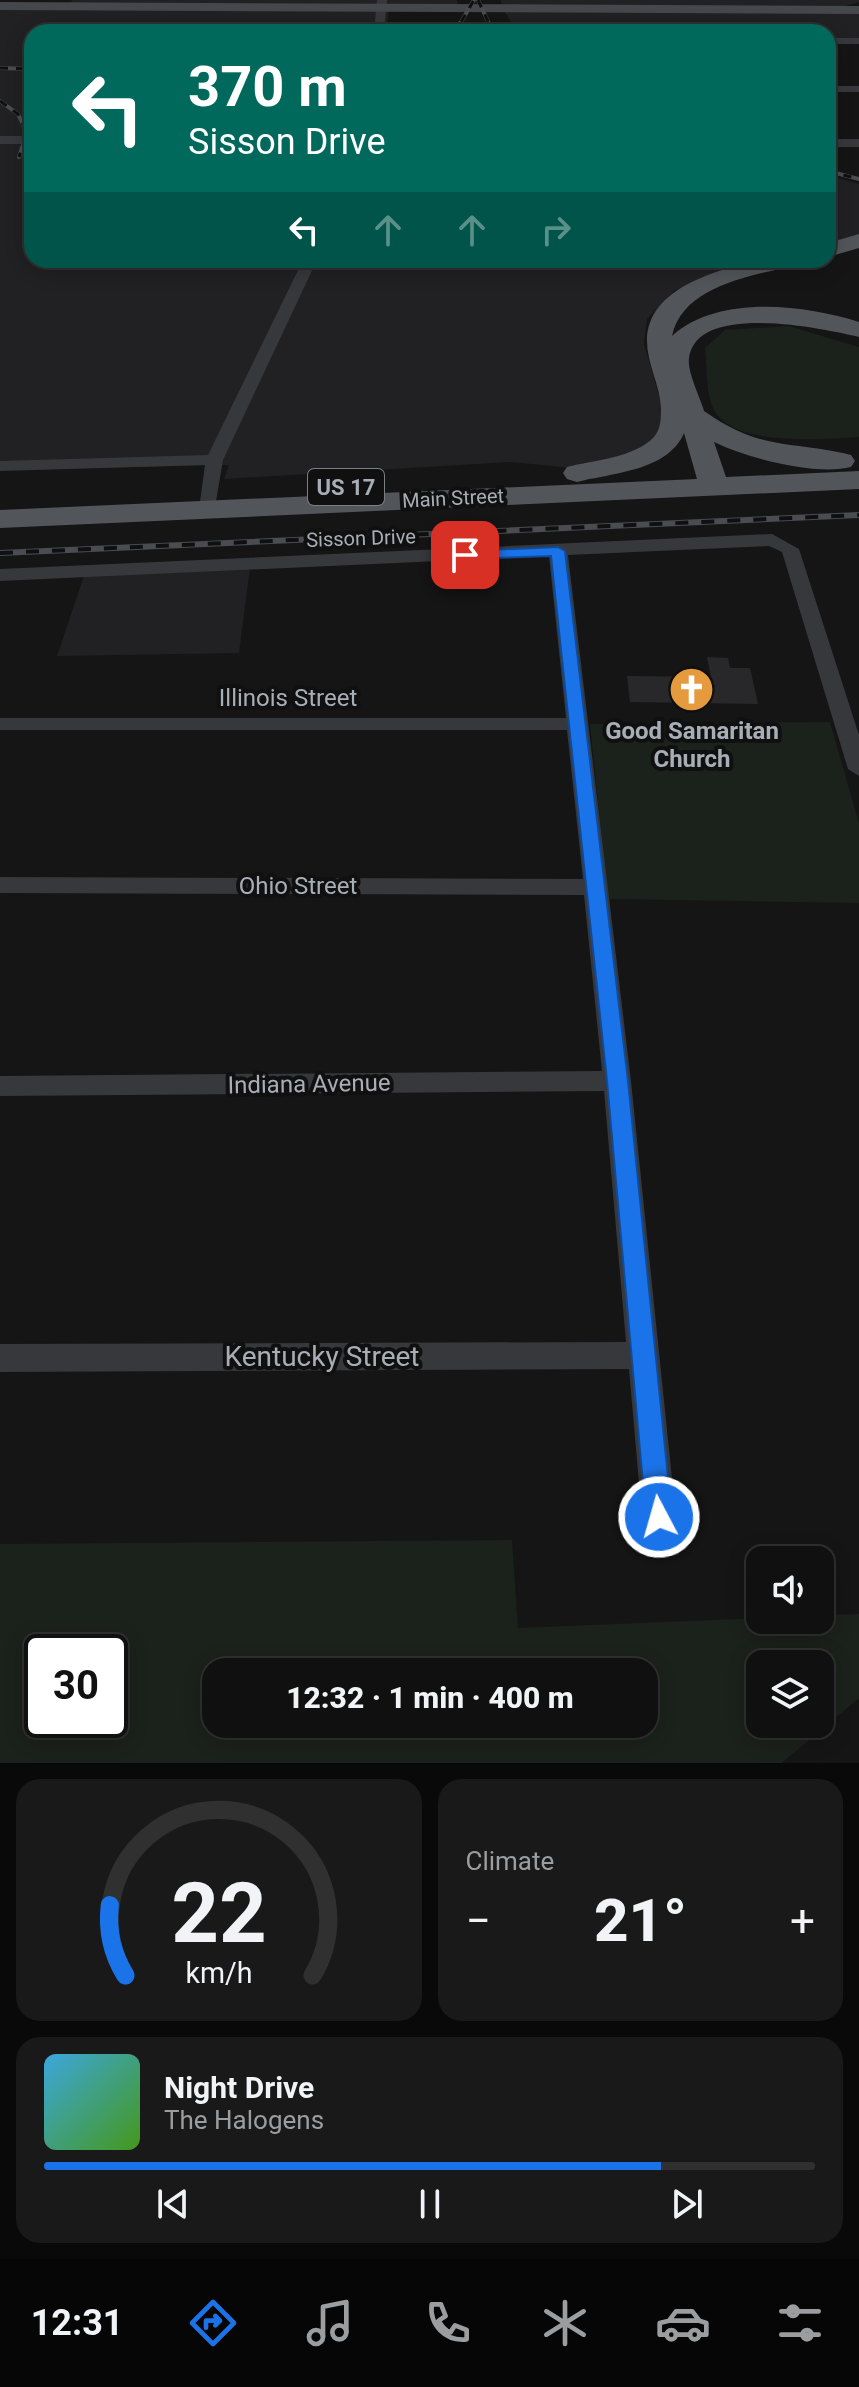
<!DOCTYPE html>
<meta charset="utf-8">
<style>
:root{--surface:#101010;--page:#191919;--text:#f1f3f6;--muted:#9c9d9f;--line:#303030;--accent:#1a73e8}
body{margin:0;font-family:Roboto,sans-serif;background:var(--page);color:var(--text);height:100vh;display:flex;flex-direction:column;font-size:30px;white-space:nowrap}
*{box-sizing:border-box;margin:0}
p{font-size:26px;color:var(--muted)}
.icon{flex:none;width:44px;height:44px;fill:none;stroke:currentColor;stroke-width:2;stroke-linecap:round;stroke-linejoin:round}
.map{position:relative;height:1763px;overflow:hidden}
.drawer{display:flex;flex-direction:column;gap:16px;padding:16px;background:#090909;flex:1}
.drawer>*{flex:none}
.top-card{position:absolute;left:24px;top:24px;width:812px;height:244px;border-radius:24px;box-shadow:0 4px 20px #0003,0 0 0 2px var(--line);background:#00695c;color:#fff;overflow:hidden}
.buttons{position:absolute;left:746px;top:1546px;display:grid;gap:16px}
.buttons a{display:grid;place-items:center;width:88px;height:88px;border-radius:16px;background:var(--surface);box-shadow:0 4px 20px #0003,0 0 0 2px var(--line);font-size:40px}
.speed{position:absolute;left:24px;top:1634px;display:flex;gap:16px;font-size:40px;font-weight:700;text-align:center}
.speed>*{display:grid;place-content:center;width:104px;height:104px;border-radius:50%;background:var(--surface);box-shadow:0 4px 20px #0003,0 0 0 2px var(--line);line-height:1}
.speed .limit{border:4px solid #111;border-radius:12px;background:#fff;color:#111}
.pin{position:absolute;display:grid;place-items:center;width:68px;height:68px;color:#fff;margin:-34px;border-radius:16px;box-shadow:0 4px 12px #0006}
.me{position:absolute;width:88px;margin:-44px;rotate:354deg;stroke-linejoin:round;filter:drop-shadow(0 0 6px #0008)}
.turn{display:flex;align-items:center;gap:28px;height:168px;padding:0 32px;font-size:36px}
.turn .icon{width:104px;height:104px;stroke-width:2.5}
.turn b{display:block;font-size:56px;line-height:68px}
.lanes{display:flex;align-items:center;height:76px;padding:0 32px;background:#0003;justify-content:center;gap:40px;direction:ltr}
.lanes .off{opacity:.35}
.big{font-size:60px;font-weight:800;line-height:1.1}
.drawer .card{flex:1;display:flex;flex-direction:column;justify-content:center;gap:12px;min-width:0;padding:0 28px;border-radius:24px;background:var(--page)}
.drawer .dial{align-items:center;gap:0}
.dial svg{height:208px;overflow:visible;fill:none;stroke:var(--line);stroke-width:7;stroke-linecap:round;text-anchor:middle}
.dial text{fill:var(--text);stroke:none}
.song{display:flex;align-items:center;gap:24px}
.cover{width:96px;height:96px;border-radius:12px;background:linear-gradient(135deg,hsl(200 70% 55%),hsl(100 70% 35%))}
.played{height:8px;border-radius:4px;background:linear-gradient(90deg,var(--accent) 80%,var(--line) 80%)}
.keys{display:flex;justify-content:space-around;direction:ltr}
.heat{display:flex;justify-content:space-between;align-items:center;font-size:44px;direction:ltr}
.drawer .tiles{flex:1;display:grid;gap:16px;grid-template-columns:1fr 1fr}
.card:last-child{grid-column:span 2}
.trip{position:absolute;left:202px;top:1658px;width:456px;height:80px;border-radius:24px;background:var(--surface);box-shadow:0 4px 20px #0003,0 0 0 2px var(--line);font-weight:800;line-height:80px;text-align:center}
.tab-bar{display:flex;height:128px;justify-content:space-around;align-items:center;background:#060606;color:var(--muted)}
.tab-bar .icon{width:56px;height:56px}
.tab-bar .current{color:var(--accent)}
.tab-bar b{font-size:36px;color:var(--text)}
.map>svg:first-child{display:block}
.built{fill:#212123}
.green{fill:#1b211b;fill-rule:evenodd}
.building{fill:#28282a}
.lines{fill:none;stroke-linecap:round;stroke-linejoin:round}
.street{fill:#36383b;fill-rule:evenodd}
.secondary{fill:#44474b;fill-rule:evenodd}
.primary{fill:#52555a;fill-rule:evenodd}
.rail-far1-casing{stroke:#494c50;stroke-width:4}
.rail-casing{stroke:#494c50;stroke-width:6}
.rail-far1{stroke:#101011;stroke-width:3;stroke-dasharray:8;stroke-linecap:butt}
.rail{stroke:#101011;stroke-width:4;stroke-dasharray:13;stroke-linecap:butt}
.route{fill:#1a73e8;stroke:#114b97;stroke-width:2}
.labels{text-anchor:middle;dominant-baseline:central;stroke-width:8;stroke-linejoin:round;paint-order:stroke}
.far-street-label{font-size:20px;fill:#a8aeb6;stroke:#101011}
.shield{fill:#101011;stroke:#7a7f84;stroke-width:2}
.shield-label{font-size:22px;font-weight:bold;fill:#a8aeb6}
.street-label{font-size:24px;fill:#a8aeb6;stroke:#101011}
.poi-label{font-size:24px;font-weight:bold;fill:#a8aeb6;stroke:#101011}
.near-street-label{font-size:28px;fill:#a8aeb6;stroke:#101011}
</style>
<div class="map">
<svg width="859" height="1763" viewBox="0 0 859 1763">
<rect width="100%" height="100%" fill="#151516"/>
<g class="built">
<polygon points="73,0 457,0 458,6 69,4"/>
<polygon points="501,0 859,0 859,2 845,6 502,7"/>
<polygon points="0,8 389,10 386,32 32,32 32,260 766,260 712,274 674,291 647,319 644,344 666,420 660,435 636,452 573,468 511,462 224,479 229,465 0,470"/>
<polygon points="504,11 859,13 859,40 828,40 828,32 518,32"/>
<polygon points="828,175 859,184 859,238 828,245"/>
<polygon points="251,560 239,653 57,656 87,567"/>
</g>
<g class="green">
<path d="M789,326L859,347V437C823,439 725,449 711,403C706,387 707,365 705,348L725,330Z"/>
<polygon points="830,722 859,823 859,903 608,899 590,724"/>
<path d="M512,1540L518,1628L760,1618L820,1620V1615L859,1614V1698L782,1763H0V1544ZM42,1652H110V1720H42ZM820,1664V1724H760V1664ZM644,1672V1724H216V1672Z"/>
</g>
<polygon class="building" points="707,657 728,658 730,668 750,668 758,704 630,702 627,676 711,677"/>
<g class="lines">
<g class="street">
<polygon points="377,0 387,0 384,32 374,32"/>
<rect x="828" y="38" width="31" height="6"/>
<rect x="828" y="86" width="31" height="6"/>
<rect x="0" y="136" width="32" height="8"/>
<rect x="828" y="139" width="31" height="8"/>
<polygon points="303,260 317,260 223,460 214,513 202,513 199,509 205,465 0,471 0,461 208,455"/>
<polygon points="772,534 799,549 859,735 859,776 848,769 782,552 769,546 568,555 631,1081 676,1517 671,1528 659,1533 647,1528 642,1517 629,1369 0,1372 0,1344 626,1342 604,1091 0,1096 0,1076 602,1071 584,895 0,893 0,877 583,879 567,730 0,730 0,718 566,718 549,556 0,581 0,569"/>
</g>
<polygon class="secondary" points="0,2 859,6 859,14 0,10"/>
<g class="primary">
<polygon points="859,234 859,248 828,257 828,243"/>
<path d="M759,260H800L796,265C753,276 683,285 672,336C719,294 804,305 859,322V337C824,329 697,301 689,358C687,372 700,397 704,411C762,452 790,440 851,455L855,461L851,467C815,476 747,458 714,442L726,477L859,471V489L0,528V510L697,479L684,433C668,471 612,473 577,482L567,479L563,473L567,467C594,460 634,458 654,437C661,429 661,418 661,408C660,385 647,364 647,341C647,287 719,270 759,260Z"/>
</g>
<defs>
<g id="rail-far1">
<polyline points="478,0 493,32"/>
<polyline points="449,32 461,22 474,0"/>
<polyline points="0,68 32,69"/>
<polyline points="0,101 18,114 27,133 19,157"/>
<polyline points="828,171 859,179"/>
</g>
<polyline id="rail" points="0,553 859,515"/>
</defs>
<use href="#rail-far1" class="rail-far1-casing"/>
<use href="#rail" class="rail-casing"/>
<use href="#rail-far1" class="rail-far1"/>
<use href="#rail" class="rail"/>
</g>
<polygon class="route" points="558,547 565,551 628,1081 672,1517 669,1526 659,1529 650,1526 646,1517 607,1081 551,556 465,559 458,555 465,551"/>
<defs>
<symbol id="church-disc" viewBox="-11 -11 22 22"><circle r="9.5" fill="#e59a3e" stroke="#101011"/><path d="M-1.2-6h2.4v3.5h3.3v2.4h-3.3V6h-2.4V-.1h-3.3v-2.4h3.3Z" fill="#fff"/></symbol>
</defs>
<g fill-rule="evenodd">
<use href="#church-disc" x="666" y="664" width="51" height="51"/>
</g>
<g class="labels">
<g class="far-street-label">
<text transform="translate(453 498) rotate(-3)">Main Street</text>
<text transform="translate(361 538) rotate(-2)">Sisson Drive</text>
</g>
<rect class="shield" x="308" y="469" width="76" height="36" rx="6"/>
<g class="shield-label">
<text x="346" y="487">US 17</text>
</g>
<g class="street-label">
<text x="288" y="698">Illinois Street</text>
<text x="298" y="886">Ohio Street</text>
<text transform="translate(309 1084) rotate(-1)">Indiana Avenue</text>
</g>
<g class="poi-label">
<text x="692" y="731">Good Samaritan<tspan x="692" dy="28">Church</tspan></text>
</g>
<g class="near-street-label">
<text x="322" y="1356">Kentucky Street</text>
</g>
</g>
</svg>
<div class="buttons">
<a><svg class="icon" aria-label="sound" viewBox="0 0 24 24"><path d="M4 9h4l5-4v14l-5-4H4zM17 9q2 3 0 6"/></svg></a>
<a><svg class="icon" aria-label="layers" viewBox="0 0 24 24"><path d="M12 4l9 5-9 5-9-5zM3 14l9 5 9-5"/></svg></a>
</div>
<div class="speed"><div class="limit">30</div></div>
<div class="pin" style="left:465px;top:555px;background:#d93025"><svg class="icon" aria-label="arrive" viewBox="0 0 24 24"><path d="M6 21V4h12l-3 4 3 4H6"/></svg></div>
<svg class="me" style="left:659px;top:1517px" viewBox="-20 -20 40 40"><circle r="17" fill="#1a73e8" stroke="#fff" stroke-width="3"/><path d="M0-11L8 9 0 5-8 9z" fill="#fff"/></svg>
<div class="trip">12:32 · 1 min · 400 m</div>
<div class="top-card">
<div class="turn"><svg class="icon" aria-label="left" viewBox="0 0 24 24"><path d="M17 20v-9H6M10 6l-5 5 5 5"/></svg><div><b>370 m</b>Sisson Drive</div></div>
<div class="lanes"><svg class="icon" aria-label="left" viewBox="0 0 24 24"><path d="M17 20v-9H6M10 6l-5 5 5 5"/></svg><svg class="icon off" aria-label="ahead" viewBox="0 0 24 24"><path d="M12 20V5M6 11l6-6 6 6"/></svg><svg class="icon off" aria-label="ahead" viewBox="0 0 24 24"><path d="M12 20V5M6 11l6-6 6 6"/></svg><svg class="icon off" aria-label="right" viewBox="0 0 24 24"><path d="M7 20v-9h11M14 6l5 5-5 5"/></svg></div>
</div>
</div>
<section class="drawer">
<div class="tiles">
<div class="card dial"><svg viewBox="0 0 100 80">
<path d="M14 69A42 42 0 1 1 86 69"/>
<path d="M14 69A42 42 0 0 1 8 42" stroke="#1a73e8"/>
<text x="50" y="56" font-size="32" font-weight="700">22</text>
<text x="50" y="72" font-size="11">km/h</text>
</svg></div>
<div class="card"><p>Climate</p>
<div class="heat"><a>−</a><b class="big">21°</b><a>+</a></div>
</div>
<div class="card">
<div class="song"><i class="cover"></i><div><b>Night Drive</b><p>The Halogens</p></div></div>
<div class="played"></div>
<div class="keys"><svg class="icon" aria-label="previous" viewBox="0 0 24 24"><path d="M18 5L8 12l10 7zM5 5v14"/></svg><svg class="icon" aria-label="pause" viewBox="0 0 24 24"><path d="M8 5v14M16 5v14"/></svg><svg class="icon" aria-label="next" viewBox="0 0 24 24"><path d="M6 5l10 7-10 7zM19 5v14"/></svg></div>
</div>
</div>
</section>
<nav class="tab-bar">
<b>12:31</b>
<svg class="icon current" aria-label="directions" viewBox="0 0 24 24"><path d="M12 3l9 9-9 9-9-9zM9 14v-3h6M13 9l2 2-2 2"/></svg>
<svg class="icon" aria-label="music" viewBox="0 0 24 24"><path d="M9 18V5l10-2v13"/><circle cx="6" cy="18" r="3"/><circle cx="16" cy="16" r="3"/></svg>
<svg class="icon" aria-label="phone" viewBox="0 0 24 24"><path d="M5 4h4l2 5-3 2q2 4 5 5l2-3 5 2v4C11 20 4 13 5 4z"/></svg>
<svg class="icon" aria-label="climate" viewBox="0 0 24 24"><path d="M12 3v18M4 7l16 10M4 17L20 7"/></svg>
<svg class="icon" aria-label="car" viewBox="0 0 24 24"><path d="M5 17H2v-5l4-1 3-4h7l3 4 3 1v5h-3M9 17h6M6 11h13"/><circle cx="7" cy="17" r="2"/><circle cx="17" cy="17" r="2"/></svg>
<svg class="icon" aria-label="filters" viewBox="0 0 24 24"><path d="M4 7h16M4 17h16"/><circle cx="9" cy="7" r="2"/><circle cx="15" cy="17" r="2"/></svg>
</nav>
